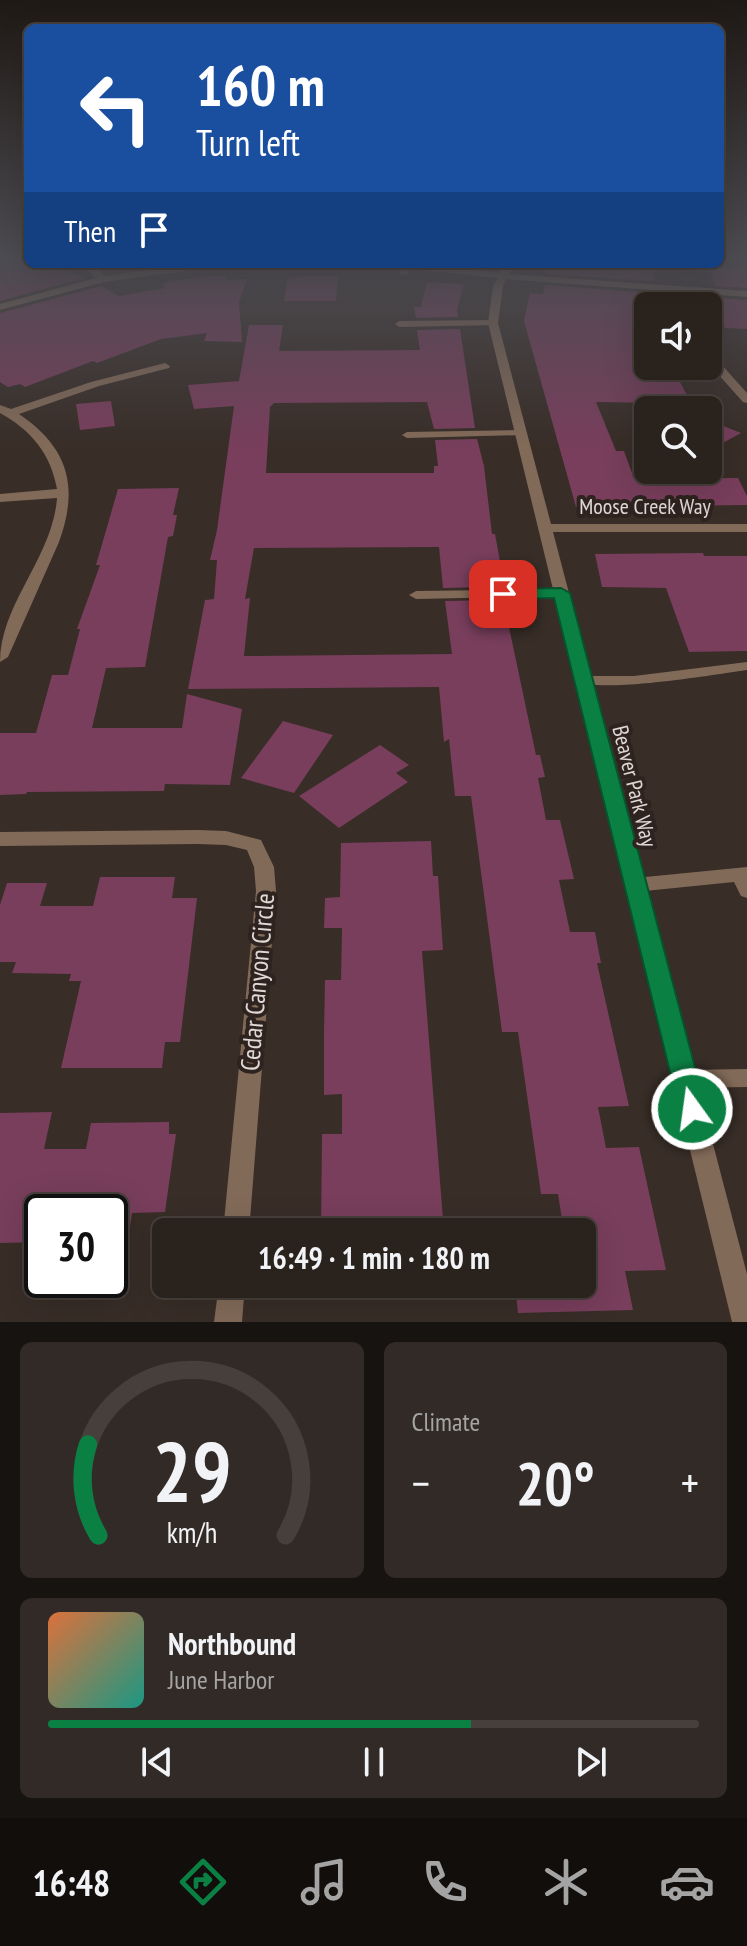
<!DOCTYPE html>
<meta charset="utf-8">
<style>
:root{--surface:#2a221d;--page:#322a26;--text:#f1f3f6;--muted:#a5a4a4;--line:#463f3b;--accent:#0b8043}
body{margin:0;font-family:"PT Sans Narrow",sans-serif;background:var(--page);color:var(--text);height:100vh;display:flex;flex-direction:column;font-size:30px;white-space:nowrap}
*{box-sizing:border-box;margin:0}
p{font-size:26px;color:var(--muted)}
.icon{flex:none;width:44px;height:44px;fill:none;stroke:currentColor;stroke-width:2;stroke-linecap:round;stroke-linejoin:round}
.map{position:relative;height:1322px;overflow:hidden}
.panel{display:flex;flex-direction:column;gap:20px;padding:20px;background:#171310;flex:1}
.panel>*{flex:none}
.guide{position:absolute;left:24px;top:24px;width:700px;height:244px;border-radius:12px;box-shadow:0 8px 32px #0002,0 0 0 2px var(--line);background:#1a4fa0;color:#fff;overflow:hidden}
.tools{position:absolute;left:634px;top:292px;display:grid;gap:16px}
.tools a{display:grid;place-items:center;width:88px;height:88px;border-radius:12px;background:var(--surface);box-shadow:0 8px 32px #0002,0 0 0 2px var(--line);font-size:40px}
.speed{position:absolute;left:24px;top:1194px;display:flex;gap:16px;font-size:40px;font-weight:700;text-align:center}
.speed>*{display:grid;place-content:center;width:104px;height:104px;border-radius:50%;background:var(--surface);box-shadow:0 8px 32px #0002,0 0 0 2px var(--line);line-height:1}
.speed .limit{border:4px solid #111;border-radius:12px;background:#fff;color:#111}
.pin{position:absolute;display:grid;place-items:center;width:68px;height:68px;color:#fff;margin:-34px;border-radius:16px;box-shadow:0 4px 12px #0006}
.me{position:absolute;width:88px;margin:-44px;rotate:346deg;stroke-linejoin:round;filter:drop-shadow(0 0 6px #0008)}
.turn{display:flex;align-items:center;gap:28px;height:168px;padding:0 40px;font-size:36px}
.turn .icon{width:104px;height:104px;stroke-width:2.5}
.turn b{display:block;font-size:56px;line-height:68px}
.then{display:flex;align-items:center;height:76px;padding:0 40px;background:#0003;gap:16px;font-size:30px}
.big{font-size:60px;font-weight:700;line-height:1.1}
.panel .tile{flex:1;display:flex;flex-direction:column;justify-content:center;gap:12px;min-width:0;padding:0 28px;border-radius:12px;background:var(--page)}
.panel .dial{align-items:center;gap:0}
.dial svg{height:208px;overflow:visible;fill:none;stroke:var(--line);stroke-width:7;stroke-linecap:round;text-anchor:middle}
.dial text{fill:var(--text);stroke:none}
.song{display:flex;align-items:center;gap:24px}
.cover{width:96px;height:96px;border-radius:12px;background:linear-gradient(135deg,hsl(20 70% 55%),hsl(170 70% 35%))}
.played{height:8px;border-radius:4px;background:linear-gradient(90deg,var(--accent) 65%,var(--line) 65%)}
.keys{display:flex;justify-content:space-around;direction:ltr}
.heat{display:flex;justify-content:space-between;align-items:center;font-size:44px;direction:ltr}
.panel .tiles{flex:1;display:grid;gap:20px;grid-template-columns:1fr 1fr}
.tile:last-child{grid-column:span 2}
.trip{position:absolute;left:152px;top:1218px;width:444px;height:80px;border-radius:12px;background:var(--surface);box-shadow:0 8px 32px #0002,0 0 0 2px var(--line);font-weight:700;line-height:80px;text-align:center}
.dock{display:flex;height:128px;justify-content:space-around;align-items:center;background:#110e0c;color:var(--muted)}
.dock .icon{width:56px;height:56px}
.dock .current{color:var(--accent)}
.dock b{font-size:36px;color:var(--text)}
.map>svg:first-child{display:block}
.building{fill:#783e5c}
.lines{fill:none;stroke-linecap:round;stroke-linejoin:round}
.lane{fill:#826a58;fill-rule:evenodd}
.street{fill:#826a58;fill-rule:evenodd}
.route{fill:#0b8043;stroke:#07532c;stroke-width:2}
.labels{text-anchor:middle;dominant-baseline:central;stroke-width:8;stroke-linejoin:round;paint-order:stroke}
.street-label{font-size:22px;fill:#e0d8d5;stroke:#2e231e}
.near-street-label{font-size:26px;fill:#e0d8d5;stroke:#2e231e}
</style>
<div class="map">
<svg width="747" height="1322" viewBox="0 0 747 1322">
<rect width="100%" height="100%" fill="#382d27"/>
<g class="building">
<polygon points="0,260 52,264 84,278 0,301"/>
<polygon points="548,264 655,264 653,281 546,274"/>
<polygon points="710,267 747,268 747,288 715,286"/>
<polygon points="226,275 227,280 247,279 239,302 242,342 204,341 207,333 161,339 97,363 93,361 25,387 20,384 8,387 0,382 0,313 101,286 119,296 165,288 162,284 170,281"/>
<polygon points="313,276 338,276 336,301 284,301 288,278"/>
<polygon points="427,282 464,284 457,309 458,317 416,318 414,307 421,307"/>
<polygon points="545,285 652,293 651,306 648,306 648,369 663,368 666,373 675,373 694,408 668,409 666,403 596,402 616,451 624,451 633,476 665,476 660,479 738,478 747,496 747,505 576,507 524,321 530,293 543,294"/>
<polygon points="718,298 747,300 747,329 725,328"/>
<polygon points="249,325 283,325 279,351 420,350 417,330 460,329 475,428 434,429 427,402 274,403 270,407 266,473 434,473 434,466 438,466 435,440 477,439 484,466 492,534 495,534 502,572 491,572 493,587 443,588 439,547 254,548 245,599 250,598 244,656 452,654 445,601 496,600 498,613 506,613 536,755 540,755 545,777 538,778 546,820 560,820 574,879 559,880 570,932 595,932 601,963 597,963 629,1106 598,1107 606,1148 639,1147 666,1270 625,1271 633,1310 518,1313 515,1284 582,1284 582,1232 564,1232 558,1194 541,1194 518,1032 502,1032 471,796 455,796 449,739 444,742 439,687 188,689 205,600 214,599 217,560 210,560 217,530 234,406 194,409 188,385 239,381"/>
<polygon points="111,401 115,426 80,430 76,404"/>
<polygon points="708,420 741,433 708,451"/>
<polygon points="179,488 173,515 177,515 173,536 168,537 145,667 106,668 92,728 182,728 187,694 242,709 230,785 165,784 164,791 27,792 26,794 0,795 0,733 36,733 52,675 68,675 80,629 77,629 100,565 96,565 118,489"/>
<polygon points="703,553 704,556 747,556 747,651 689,652 666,588 602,587 595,554"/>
<polygon points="283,721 333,735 294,793 241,778"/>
<polygon points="380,745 409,765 396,773 408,782 339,828 299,796"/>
<polygon points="431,841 433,876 438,876 443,950 422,951 444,1232 321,1232 322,1134 342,1134 342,1094 324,1095 324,1032 325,980 341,980 342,928 324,928 325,898 340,897 341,843"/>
<polygon points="100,877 175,877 172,898 197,898 180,1042 165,1042 162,1068 61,1068 81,981 69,981 71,974 12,973 16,962 0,962 0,905 7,883 47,883 40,906 93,906"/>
<polygon points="52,1112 44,1149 86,1149 91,1123 169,1122 169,1134 176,1134 165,1212 132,1213 123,1275 110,1274 110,1212 42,1212 42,1242 0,1243 0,1113"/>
</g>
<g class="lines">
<g class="lane">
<polygon points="407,264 414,265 406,275 400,275 399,273"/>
<polygon points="493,320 496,321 496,325 399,327 395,324 399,321"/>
<polygon points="519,430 523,431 523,435 407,438 402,435 407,432"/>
<polygon points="561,589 567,593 566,596 416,599 409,595 416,591"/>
<path d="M747,662V670C718,674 595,695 577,680L584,676H634Z"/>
<polygon points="747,867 747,898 741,896 734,882 635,892 629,890 626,885 629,880 635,878"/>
<polygon points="747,1069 747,1087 685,1088 678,1085 675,1079 678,1073 685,1070"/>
</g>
<g class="street">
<polygon points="82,264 92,264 105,276 194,264 219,264 214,267 104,282 0,310 0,304 96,278"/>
<polygon points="389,264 419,264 500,273 505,264 515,264 509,274 747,291 747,297 506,279 503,286 498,323 551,524 747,524 747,532 553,532 747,1274 747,1322 732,1322 488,323 493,286 498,278 394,267"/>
<polygon points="708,353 712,354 747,393 747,403 743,402 708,363"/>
<path d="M165,363L170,366L169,368L99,386L19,414C69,448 79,487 59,542L8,657L0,662C0,604 53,557 57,498L0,502V494L57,489C51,454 31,430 0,413V405L11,409L91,382Z"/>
<polygon points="198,830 226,831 261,840 274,867 276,891 249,1232 223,1232 256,891 254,867 247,850 226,845 198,844 0,846 0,832"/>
<polygon points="219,1284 245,1284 242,1322 214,1322"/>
</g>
</g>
<linearGradient id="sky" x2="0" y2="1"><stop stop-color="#1f1915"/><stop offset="0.58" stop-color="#4d4c52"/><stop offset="1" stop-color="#4d4c52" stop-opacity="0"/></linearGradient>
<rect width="747" height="446" fill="url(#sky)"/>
<polygon class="route" points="561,588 570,593 706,1109 702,1118 692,1122 683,1118 679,1109 554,598 503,599 495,594 503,589"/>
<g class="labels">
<g class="street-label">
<text x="645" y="506">Moose Creek Way</text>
<text transform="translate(635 786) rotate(76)">Beaver Park Way</text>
</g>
<g class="near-street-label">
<text transform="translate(257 982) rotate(-85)">Cedar Canyon Circle</text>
</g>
</g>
</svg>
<div class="tools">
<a><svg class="icon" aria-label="sound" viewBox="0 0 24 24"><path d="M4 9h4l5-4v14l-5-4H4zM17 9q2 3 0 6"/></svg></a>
<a><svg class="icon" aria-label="search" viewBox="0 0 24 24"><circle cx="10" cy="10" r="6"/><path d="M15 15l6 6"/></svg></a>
</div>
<div class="speed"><div class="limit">30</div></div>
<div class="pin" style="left:503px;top:594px;background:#d93025"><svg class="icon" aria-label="arrive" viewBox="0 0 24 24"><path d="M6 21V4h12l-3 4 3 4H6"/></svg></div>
<svg class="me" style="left:692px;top:1109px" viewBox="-20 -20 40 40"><circle r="17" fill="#0b8043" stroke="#fff" stroke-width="3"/><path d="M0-11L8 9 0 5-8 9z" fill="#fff"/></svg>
<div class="trip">16:49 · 1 min · 180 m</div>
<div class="guide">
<div class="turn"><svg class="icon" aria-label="left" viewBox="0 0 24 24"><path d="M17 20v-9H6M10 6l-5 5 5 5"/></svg><div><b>160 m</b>Turn left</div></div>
<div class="then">Then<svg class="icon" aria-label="arrive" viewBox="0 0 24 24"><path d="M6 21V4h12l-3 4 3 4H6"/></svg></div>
</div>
</div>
<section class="panel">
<div class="tiles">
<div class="tile dial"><svg viewBox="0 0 100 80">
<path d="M14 69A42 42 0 1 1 86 69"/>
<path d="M14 69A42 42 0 0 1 10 34" stroke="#0b8043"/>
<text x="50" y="56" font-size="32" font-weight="700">29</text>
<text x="50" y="72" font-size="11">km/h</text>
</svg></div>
<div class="tile"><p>Climate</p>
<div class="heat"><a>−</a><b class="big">20°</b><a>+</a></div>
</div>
<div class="tile">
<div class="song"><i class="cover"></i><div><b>Northbound</b><p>June Harbor</p></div></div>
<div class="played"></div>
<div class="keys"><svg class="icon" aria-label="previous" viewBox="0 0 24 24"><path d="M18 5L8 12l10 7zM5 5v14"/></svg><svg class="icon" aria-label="pause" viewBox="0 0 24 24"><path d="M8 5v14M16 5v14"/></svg><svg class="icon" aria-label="next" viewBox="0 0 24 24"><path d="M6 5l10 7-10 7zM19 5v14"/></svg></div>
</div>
</div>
</section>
<nav class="dock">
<b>16:48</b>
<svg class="icon current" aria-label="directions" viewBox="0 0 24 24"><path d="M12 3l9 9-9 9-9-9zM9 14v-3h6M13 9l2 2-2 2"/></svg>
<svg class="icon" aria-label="music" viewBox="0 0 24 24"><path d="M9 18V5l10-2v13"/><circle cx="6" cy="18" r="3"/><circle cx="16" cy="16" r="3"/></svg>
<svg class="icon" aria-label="phone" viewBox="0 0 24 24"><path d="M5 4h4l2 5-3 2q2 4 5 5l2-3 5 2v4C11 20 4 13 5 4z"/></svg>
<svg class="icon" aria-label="climate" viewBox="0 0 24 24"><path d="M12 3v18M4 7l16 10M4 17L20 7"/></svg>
<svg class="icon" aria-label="car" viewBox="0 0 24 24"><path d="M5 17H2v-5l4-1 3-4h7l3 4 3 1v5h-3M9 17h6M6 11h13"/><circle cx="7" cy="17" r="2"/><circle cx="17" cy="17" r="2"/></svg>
</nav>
